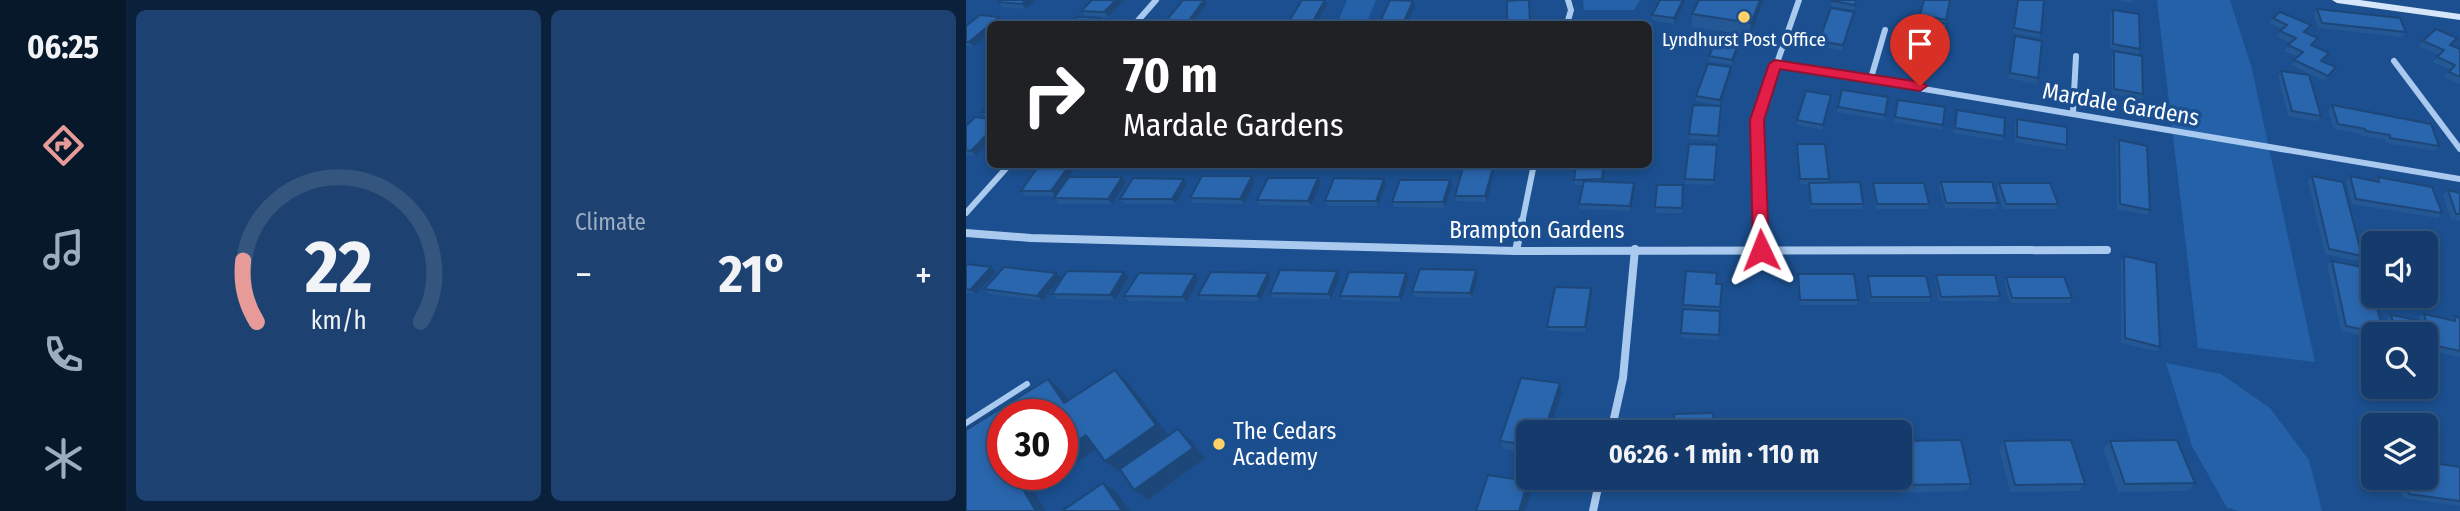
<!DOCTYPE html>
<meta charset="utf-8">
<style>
:root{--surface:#143b6b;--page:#1d4271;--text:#f1f3f6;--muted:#9dadc1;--line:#33557e;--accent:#e69b98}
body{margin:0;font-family:"Fira Sans Condensed",sans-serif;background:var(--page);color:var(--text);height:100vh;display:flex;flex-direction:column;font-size:26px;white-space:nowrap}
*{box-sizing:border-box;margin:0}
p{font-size:23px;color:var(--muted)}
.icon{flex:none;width:38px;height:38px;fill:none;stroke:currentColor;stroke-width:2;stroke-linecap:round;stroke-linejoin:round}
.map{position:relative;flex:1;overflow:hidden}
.drawer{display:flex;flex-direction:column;gap:10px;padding:10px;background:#0b203b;width:840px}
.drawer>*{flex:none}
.banner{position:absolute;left:21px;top:21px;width:665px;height:147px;border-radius:10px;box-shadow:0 4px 10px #0003,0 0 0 2px var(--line);background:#202124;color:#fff;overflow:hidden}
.controls{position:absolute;left:1395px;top:231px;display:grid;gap:14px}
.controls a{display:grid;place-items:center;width:77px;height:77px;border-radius:10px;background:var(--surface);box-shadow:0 4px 10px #0003,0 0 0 2px var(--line);font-size:35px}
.speed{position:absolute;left:21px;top:399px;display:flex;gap:14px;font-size:35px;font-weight:700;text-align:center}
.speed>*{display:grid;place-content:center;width:91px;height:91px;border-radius:50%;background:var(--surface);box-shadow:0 4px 10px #0003,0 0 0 2px var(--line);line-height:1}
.speed .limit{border:10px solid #d22;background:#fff;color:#111}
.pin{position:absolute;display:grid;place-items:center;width:60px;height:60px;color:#fff;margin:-72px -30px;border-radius:50% 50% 50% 0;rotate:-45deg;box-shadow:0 0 7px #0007}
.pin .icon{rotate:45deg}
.me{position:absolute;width:77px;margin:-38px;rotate:358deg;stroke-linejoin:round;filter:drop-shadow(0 0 5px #0008)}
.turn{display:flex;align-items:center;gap:24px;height:147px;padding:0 21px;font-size:32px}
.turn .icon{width:91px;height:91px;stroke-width:2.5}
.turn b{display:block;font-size:49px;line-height:60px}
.big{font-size:52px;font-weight:700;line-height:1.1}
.drawer .tile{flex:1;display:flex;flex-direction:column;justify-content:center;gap:10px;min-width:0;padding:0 24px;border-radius:10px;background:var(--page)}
.drawer .dial{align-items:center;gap:0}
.dial svg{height:182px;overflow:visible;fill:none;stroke:var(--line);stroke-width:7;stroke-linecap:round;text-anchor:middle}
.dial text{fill:var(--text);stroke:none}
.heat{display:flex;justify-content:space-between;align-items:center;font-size:38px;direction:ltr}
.drawer .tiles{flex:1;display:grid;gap:10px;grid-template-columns:repeat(2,1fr)}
.trip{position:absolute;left:550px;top:420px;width:396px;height:70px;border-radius:10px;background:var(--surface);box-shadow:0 4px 10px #0003,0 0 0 2px var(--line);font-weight:700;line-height:70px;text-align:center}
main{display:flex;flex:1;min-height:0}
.dock{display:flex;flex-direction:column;width:126px;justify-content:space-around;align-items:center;background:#08182b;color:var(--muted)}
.dock .icon{width:49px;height:49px}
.dock .on{color:var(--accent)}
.dock b{font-size:32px;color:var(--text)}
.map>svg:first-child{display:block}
.green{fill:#2461a8}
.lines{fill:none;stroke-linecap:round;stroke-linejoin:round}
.lane{stroke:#a9c9ee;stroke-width:6}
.street-far1{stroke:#a9c9ee;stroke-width:6}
.street{stroke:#a9c9ee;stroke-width:8}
.secondary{fill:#d6e6fa;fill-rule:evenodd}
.wall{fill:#245895}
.shaded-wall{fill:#1d4779}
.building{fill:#2a66ad;stroke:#1d4779;stroke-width:2}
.route{fill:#e11d48;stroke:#92132f;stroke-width:2}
.poi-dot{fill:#ffd166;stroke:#1b4f8f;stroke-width:2.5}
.labels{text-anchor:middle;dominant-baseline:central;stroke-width:7;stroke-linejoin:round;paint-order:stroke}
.far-poi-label{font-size:19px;fill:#fff;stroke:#1b4f8f}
.street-label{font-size:23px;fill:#fff;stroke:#1b4f8f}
.poi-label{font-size:23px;fill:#fff;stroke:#1b4f8f;text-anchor:start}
</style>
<main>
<nav class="dock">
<b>06:25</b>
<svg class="icon on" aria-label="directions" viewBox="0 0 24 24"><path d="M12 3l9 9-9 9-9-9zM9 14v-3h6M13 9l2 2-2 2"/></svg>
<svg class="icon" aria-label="music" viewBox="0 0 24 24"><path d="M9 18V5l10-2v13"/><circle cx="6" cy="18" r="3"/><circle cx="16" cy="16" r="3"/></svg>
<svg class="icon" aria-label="phone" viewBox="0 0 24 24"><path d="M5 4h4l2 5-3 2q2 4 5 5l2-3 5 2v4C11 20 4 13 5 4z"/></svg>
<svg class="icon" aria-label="climate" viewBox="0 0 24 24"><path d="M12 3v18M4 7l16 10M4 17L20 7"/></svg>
</nav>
<section class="drawer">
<div class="tiles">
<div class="tile dial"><svg viewBox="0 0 100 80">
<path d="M14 69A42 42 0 1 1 86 69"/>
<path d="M14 69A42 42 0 0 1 8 42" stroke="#e69b98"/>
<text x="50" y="56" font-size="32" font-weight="700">22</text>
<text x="50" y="72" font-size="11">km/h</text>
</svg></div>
<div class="tile"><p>Climate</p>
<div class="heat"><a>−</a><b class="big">21°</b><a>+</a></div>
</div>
</div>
</section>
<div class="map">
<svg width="1494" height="511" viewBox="0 0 1494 511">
<rect width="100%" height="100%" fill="#1b4f8f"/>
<g class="green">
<polygon points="381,0 410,0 400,24 371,24"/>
<polygon points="617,0 674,0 668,10 618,10"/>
<polygon points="1191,0 1264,0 1286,69 1349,362 1232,348"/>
<polygon points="1200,363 1255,374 1304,408 1343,460 1356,511 1274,511 1261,508 1226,446"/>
</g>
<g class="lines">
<polyline class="lane" points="0,423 61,384"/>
<g class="street-far1">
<polyline points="169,24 190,0"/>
<polyline points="601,24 605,10 602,0"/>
<polyline points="1428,61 1494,149"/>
<polyline points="809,64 1494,179"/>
<polyline points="905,78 919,30"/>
<polyline points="1107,112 1110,56"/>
<polyline points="0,213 44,164"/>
<polyline points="556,223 568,164"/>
<polyline points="794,223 791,120 833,0"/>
</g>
<g class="street">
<polyline points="794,221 795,250"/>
<polyline points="0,233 65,238 550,251 1141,250"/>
<polyline points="550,251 556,221"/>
<polyline points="645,432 657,378 669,249"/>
<polyline points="627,511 634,478"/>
</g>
<polygon class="secondary" points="1366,0 1394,0 1494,14 1494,20 1371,3"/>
</g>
<g class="wall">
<polygon points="35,0 70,0 60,9 37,7 33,2"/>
<polygon points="126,0 159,0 142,17 119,16 115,11"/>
<polygon points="694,0 720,0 708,24 686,20 686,15"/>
<polygon points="733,0 798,0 784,36 726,27 726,14"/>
<polygon points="866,0 891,0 888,10 865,6"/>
<polygon points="958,0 984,0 979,24 981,24 972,65 945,60 954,20 953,20"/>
<polygon points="1051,0 1078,0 1075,33 1073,38 1047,33"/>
<polygon points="1151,0 1167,0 1166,3"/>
<polygon points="241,4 226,24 201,24 199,22"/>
<polygon points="361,5 350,24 323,24 322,23"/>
<polygon points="1351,9 1440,32 1436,37 1352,28 1348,14"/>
<polygon points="1147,10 1174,49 1172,54 1144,49 1144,15"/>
<polygon points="33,17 38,22 34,24 24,24 24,33 8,47 0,46 0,26"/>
<polygon points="887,17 876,51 852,46 853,41"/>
<polygon points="1307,18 1345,25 1339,32 1348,43 1346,45 1363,53 1356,61 1366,73 1358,81 1325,65 1332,57 1318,51 1325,43 1311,36 1316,29 1304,23"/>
<polygon points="776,36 776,41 766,65 743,61 743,56"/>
<polygon points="1049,36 1072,78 1070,84 1043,78 1047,41"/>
<polygon points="1457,41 1484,45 1494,49 1494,84 1478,77 1485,70 1467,62 1473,55 1453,46"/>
<polygon points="1148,51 1177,94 1175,99 1146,94 1146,56"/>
<polygon points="765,67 765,73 754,105 730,101 730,96"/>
<polygon points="1315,71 1355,116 1351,121 1322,116 1312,76"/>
<polygon points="876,90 922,97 918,120 871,112"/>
<polygon points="865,95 856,130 831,125 831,120"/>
<polygon points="932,100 977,125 976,130 928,122"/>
<polygon points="24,103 24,117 20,117 15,112"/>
<polygon points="1366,105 1473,146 1469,151 1420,143 1419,140 1396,136 1395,134 1368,129 1362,111"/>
<polygon points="991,110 1038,136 1036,141 987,133"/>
<polygon points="755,111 752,141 723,139 723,134"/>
<polygon points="1051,119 1101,145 1099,150 1049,142 1049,124"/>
<polygon points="0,126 10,156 0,155"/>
<polygon points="1153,140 1184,210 1181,215 1151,209 1150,145"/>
<polygon points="831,144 863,179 862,182 897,204 896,209 844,209 843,184 834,184"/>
<polygon points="751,145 748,185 719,184 719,179"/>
<polygon points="74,164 89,196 59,196 55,191"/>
<polygon points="610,164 640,164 637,182 668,183 669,188 665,211 614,209 613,204 617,185 609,185 608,180"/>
<polygon points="530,166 521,202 490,201 489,196"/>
<polygon points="286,176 289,182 278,204 227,203 224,198"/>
<polygon points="1346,176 1396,256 1391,261 1359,254 1342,181"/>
<polygon points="1384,176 1408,181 1412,177 1476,213 1471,218 1386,204 1380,181"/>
<polygon points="218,179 221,184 209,204 159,204 154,199"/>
<polygon points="418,179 420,184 412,206 362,206 359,201"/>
<polygon points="160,182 146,204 93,204 88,198"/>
<polygon points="975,182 1032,203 1030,209 979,208 973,187"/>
<polygon points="355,183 345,206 294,205 291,200"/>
<polygon points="907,183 963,204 961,209 910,209 906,188"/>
<polygon points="1033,183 1092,204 1090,209 1037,209 1031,188"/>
<polygon points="486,185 479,208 429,207 426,202"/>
<polygon points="717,185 716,213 690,213 689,207"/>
<polygon points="1482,190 1494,193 1494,221 1485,219 1477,195"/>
<polygon points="1158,256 1194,347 1190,351 1155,343 1155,261"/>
<polygon points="1366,261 1418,334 1407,334 1407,338 1375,331 1361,265"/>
<polygon points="0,264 25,267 30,272 10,294 0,293"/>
<polygon points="371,271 374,276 365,299 307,298 304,293"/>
<polygon points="158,272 163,277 149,300 91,299 86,294"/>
<polygon points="90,273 95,278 76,301 24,294 18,289"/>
<polygon points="302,273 305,278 294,301 236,300 232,295"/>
<polygon points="229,274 233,279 221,302 163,301 158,296"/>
<polygon points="832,274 892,300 891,305 834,305 831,279"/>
<polygon points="512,275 506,298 449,297 446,292"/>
<polygon points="970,275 1034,296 1032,301 973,301 969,280"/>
<polygon points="902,276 965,297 963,302 904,302 901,281"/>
<polygon points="1040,277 1106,298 1103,303 1044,303 1038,281"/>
<polygon points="443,278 435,302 377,300 374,296"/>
<polygon points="751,284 756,284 753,340 715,338 717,305"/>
<polygon points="625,288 626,293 620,332 583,331 581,327"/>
<polygon points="1458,314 1484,319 1488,316 1494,318 1494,356 1493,357 1468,351 1463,357 1460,356 1460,334 1424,334 1420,320 1425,315 1453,321 1452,318"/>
<polygon points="594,383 596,391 562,432 562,453 538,449 534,441"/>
<polygon points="933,441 1005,484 1000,491 932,493 930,478 933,478"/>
<polygon points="1038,441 1119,484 1113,491 1044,492 1033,449"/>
<polygon points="1144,441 1229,483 1221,491 1152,492 1137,449"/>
<polygon points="1494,467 1494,506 1437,498 1429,478 1460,478"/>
<polygon points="709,478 750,478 750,488 710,489"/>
<polygon points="818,478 889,478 890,482 888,490 819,491"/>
</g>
<g class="shaded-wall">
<polygon points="60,0 70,0 60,9 56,4"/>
<polygon points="150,0 159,0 142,17 138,12"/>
<polygon points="238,0 239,0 241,4 226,24 222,24 221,23"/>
<polygon points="359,0 361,5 350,24 346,24 346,23"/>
<polygon points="717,0 720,0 708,24 708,18"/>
<polygon points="794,0 798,0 784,36 785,23"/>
<polygon points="447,1 449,6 441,24 437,24"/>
<polygon points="33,17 38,22 34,24 24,24 24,33 8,47 3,42"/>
<polygon points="134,18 138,23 137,24 128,24"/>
<polygon points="776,36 776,41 766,65 766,60"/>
<polygon points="765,67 765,73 754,105 754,100"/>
<polygon points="24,131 24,141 10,156 5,151"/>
<polygon points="104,164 112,164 89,196 85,191"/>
<polygon points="528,164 530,164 530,166 521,202 519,196"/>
<polygon points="638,164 640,164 637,185 636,179"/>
<polygon points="286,176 289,182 278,204 274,199"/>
<polygon points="156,177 160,182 146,204 142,199"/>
<polygon points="352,178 355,183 345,206 342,201"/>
<polygon points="218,179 221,184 209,204 206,199"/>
<polygon points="418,179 420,184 412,206 410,201"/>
<polygon points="484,180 486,185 479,208 477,202"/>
<polygon points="668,183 669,188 665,211 664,206"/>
<polygon points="25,267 30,272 10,294 4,290"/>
<polygon points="510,270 512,275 506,298 504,293"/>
<polygon points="371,271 374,276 365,299 362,294"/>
<polygon points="158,272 163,277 149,300 144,295"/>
<polygon points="90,273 95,278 76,301 71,296"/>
<polygon points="302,273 305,278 294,301 291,296"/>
<polygon points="440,273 443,278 435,302 433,297"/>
<polygon points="229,274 233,279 221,302 216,297"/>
<polygon points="625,288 626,293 620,332 619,327"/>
<polygon points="149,370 162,382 203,436 153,471 139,461"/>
<polygon points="82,379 96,391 113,414 98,403"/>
<polygon points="594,383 596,391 583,432 578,432"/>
<polygon points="212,429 224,440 239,458 182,500 168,490"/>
<polygon points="120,435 135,446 96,472 96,451"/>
<polygon points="62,474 93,474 68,491 80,511 70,511 52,481"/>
<polygon points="562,481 566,488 559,511 553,511"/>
<polygon points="137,483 151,493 164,511 156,511"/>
</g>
<g class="building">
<polygon points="35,0 60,0 56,4 33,2"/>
<polygon points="126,0 150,0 138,12 115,11"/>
<polygon points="217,0 238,0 221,23 199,22"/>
<polygon points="336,0 359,0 346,23 322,23"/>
<polygon points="424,0 447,1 437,24 413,24"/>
<polygon points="554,0 563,0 564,23 541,24 541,1"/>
<polygon points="694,0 717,0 708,18 686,15"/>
<polygon points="733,0 794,0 785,23 726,14"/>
<polygon points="866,0 890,0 889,5 866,1"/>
<polygon points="958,0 984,0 980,20 954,15"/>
<polygon points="1052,0 1078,0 1075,33 1048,28"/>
<polygon points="865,8 888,12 877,45 853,41"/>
<polygon points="1351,9 1434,18 1440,32 1356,23"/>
<polygon points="1147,10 1173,14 1174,49 1147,44"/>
<polygon points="1314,12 1345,25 1338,32 1352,38 1345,45 1363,53 1355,61 1370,67 1362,76 1328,60 1337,52 1322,45 1330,38 1314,31 1321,25 1307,18"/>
<polygon points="14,15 33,17 3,42 0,42 0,26"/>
<polygon points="111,17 134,18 128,24 103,24"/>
<polygon points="955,20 981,24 973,60 946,55"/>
<polygon points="1470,29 1491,38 1484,45 1494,49 1494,77 1483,72 1489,65 1471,57 1478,50 1457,41"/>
<polygon points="754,32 776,36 766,60 743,56"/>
<polygon points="1049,36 1076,41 1072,78 1044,73"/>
<polygon points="1148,51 1176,56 1177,94 1148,89"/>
<polygon points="742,64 765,67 754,100 730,96"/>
<polygon points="1315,71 1343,75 1355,116 1326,111"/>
<polygon points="876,90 922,97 919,115 872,107"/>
<polygon points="840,91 865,95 857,125 831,120"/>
<polygon points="932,100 979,107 977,125 929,117"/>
<polygon points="24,103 24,112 15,112"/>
<polygon points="727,105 755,106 752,136 723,134"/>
<polygon points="1366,105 1465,124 1473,146 1424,138 1424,135 1400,131 1399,129 1372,124"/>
<polygon points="991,110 1039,118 1038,136 989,128"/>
<polygon points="9,117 24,119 24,131 5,151 0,150 0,126"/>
<polygon points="1051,119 1101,127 1101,145 1051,137"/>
<polygon points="1153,140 1181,146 1184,210 1154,204"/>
<polygon points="723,144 751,145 748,180 719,179"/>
<polygon points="831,144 859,144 863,179 834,179"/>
<polygon points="74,164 104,164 85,191 55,191"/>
<polygon points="498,164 528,164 519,196 489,196"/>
<polygon points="610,164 638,164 636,179 608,180"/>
<polygon points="236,176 286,176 274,199 224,198"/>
<polygon points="1346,176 1377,182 1396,256 1363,249"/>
<polygon points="1384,176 1413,182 1412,177 1466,187 1476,213 1390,199"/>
<polygon points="103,177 156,177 142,199 88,198"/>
<polygon points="167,178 218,179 206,199 154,199"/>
<polygon points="302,178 352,178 342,201 291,200"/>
<polygon points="368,178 418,179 410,201 359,201"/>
<polygon points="434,180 484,180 477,202 426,202"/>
<polygon points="618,181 668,183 664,206 613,204"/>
<polygon points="894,182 897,204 845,204 843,183"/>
<polygon points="975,182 1026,182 1032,203 980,203"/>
<polygon points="907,183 958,183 963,204 911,204"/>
<polygon points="1033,183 1084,183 1092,204 1040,204"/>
<polygon points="691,185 717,185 716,208 689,207"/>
<polygon points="1482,190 1494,193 1494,214 1490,214"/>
<polygon points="1158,256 1190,263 1194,347 1159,338"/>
<polygon points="1366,261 1401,268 1407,291 1407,296 1408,296 1418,334 1380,326"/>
<polygon points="0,264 25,267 4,290 0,289"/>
<polygon points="38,267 90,273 71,296 18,289"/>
<polygon points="454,269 510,270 504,293 446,292"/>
<polygon points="314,270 371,271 362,294 304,293"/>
<polygon points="101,271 158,272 144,295 86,294"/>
<polygon points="720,271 751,273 750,284 756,284 754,307 717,305"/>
<polygon points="245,272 302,273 291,296 232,295"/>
<polygon points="383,272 440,273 433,297 374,296"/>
<polygon points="173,273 229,274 216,297 158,296"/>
<polygon points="832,274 888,274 892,300 834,300"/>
<polygon points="970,275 1029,275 1034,296 975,297"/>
<polygon points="902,276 960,276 965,297 905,297"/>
<polygon points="1040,277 1098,277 1106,298 1046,298"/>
<polygon points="589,287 625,288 619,327 581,327"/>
<polygon points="717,309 754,311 753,335 715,333"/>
<polygon points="1458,314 1489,321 1488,316 1494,318 1494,351 1467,345 1469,352 1460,350 1460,334 1430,334 1425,315 1460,322"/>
<polygon points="149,370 190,425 139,461 120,435 96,451 96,415 37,415 37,474 62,474 52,481 70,511 0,511 0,430 82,379 98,403"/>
<polygon points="555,378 594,383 578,432 562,432 562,445 534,441"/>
<polygon points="747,413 748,432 709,432 708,414"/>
<polygon points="212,429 227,448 168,490 154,469"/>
<polygon points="995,440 1005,484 935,485 933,469 933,441"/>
<polygon points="1105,440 1119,484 1049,485 1038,441"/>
<polygon points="1211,440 1229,483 1159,484 1144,441"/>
<polygon points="1460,462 1494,467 1494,501 1443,494 1437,478 1460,478"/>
<polygon points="522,475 562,481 553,511 510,511"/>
<polygon points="709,478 750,478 750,480 709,482"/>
<polygon points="819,478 889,478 890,482 820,483"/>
<polygon points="137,483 156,511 96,511"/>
</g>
<polygon class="route" points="809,60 954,82 961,86 954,91 814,69 798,120 803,250 795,256 787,250 784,120 803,64"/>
<g class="poi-dot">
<circle cx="778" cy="17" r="7"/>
<circle cx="253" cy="444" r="7"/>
</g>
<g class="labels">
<g class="far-poi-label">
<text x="778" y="39">Lyndhurst Post Office</text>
</g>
<g class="street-label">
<text transform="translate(1155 104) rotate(10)">Mardale Gardens</text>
<text x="571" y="230">Brampton Gardens</text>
</g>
<g class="poi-label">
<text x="267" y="431">The Cedars<tspan x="267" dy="26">Academy</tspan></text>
</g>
</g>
</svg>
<div class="controls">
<a><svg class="icon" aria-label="sound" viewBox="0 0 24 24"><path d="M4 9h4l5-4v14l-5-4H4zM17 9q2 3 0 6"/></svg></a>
<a><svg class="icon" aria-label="search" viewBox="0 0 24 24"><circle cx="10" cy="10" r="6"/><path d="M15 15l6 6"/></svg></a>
<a><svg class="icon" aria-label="layers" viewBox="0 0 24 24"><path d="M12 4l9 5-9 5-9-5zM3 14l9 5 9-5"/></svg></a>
</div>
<div class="speed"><div class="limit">30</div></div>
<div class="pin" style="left:954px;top:86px;background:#d93025"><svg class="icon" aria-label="arrive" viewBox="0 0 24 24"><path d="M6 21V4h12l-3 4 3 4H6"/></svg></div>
<svg class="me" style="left:795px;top:250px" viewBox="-20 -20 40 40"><path d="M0-17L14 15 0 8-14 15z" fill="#e11d48" stroke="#fff" stroke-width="4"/></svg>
<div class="trip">06:26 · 1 min · 110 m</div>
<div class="banner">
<div class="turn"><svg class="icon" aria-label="right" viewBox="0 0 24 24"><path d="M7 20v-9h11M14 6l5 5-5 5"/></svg><div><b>70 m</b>Mardale Gardens</div></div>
</div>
</div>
</main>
